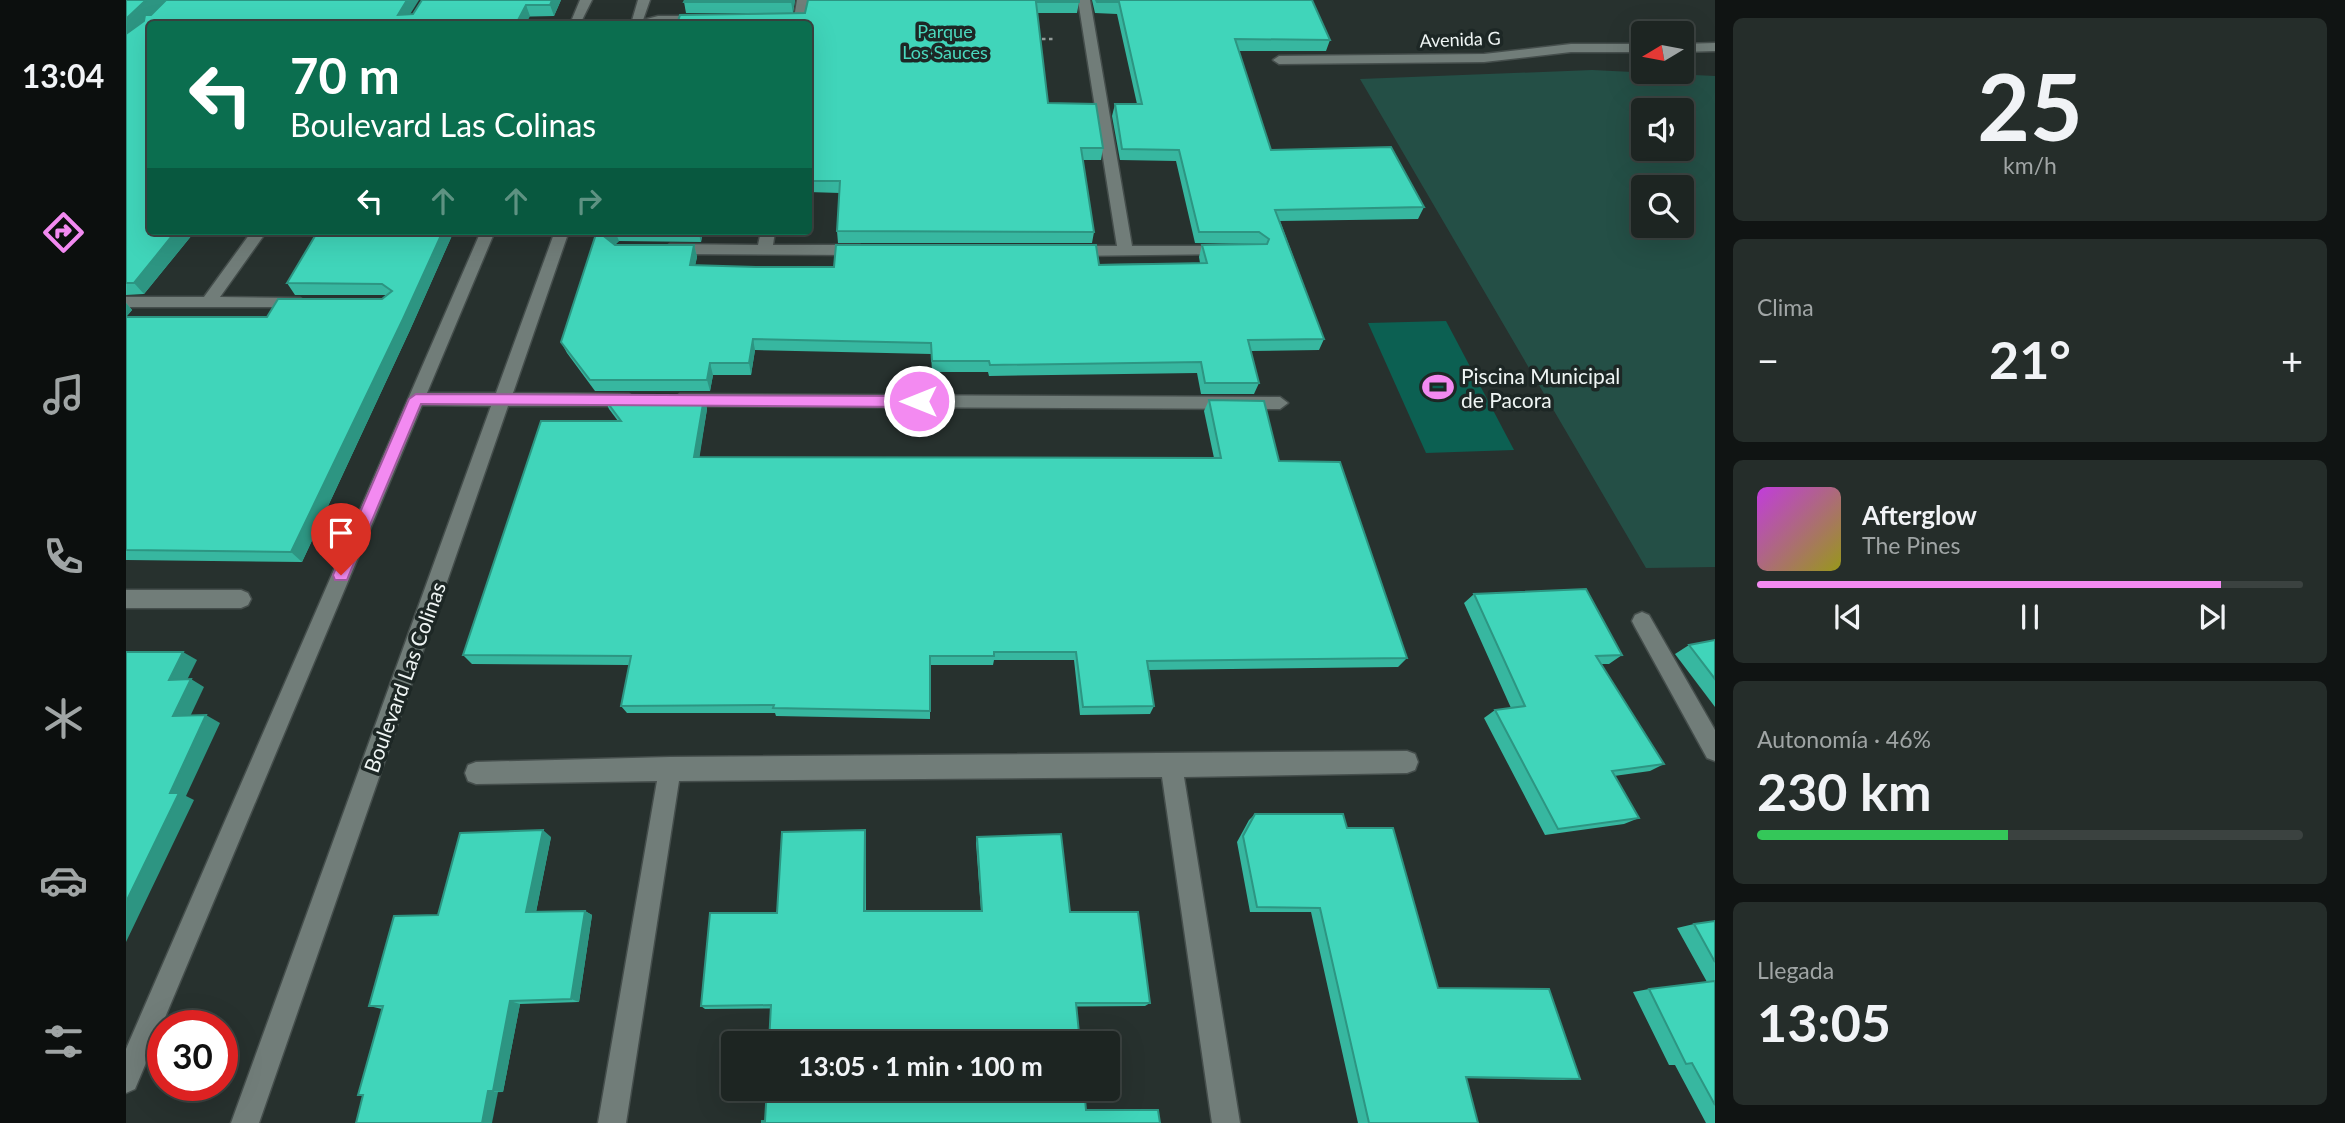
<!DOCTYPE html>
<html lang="es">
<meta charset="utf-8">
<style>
:root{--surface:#1d2522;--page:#252d2a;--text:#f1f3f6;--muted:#a0a5a5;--line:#3b4240;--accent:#f38af1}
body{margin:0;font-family:Lato,sans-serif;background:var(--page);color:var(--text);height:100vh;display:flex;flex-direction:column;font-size:26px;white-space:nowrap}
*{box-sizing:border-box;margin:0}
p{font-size:23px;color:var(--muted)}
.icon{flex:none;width:38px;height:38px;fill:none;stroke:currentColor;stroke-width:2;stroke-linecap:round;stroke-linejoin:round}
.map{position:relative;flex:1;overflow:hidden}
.side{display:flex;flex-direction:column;gap:18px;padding:18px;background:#101413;width:630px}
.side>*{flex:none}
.guide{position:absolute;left:21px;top:21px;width:665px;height:214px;border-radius:7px;box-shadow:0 7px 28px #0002,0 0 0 2px var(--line);background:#0b6e4f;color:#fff;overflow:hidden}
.needle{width:46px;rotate:260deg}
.fabs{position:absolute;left:1505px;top:21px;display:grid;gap:14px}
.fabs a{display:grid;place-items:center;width:63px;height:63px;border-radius:7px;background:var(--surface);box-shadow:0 7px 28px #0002,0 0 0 2px var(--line);font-size:35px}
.speed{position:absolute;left:21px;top:1010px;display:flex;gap:14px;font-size:35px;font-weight:700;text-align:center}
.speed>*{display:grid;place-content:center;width:91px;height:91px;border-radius:50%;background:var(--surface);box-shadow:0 7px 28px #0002,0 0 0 2px var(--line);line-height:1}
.speed .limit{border:10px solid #d22;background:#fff;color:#111}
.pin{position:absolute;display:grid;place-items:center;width:60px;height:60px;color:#fff;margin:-72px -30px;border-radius:50% 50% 50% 0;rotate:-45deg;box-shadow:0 0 7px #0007}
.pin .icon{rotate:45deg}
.me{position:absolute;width:77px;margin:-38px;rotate:270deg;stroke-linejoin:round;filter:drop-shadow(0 0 5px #0008)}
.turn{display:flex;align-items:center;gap:24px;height:147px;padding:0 28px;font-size:32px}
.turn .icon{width:91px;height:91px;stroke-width:2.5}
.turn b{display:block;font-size:49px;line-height:60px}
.lanes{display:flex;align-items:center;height:66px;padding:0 28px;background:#0003;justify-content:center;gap:35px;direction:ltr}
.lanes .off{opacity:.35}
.big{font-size:52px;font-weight:700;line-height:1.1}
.side .widget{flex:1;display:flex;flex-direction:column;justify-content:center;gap:10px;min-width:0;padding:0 24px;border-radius:10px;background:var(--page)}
.side .dial{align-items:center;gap:0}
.dial b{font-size:91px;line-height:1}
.song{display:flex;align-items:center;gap:21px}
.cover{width:84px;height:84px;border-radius:10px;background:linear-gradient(135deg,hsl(290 70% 55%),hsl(60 70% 35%))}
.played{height:7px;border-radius:4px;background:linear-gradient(90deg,var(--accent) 85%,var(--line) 85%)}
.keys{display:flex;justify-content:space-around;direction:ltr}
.heat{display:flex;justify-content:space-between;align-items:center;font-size:38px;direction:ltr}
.charge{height:10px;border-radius:5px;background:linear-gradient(90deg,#34c759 46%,var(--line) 0)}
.trip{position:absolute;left:595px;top:1031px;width:399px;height:70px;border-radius:7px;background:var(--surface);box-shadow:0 7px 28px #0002,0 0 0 2px var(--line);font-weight:700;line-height:70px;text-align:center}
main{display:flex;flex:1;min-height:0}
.menu{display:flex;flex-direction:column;width:126px;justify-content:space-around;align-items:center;background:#0c0f0e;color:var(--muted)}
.menu .icon{width:49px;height:49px}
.menu .active{color:var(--accent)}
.menu b{font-size:32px;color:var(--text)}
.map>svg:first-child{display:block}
.green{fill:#244f46;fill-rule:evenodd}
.water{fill:#0c6052}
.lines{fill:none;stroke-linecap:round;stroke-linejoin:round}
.minor-casing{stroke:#454e4c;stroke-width:3}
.path{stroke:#939b99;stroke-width:2.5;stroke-dasharray:3.5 3.5;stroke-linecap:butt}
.minor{fill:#717d79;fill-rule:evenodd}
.wall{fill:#37b7a0}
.shaded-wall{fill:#2d9582}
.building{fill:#40d5ba;stroke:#2d9582;stroke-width:2}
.route{fill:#f38af1;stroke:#9e5a9d;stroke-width:2}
.labels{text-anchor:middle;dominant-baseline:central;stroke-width:7;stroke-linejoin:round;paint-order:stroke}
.far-park-label{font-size:18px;fill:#4ad9be;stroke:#1d2725}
.far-street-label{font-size:18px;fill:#eff5f4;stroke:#1d2725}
.poi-label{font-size:21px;fill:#eff5f4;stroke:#1d2725;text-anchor:start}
.street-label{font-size:21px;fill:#eff5f4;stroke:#1d2725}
</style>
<main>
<nav class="menu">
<b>13:04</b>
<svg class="icon active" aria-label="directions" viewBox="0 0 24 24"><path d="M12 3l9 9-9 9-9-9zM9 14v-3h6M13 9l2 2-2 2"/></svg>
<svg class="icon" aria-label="music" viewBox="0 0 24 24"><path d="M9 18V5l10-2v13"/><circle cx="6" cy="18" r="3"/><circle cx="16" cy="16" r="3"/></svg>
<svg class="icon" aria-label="phone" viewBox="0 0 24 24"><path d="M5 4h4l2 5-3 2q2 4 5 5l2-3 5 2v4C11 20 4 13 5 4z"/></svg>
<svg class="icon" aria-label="climate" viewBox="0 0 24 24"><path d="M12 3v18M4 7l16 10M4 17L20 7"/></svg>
<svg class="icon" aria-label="car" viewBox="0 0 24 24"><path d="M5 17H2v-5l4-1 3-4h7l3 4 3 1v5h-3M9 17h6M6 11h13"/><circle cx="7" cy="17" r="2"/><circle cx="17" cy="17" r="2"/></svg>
<svg class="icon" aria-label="filters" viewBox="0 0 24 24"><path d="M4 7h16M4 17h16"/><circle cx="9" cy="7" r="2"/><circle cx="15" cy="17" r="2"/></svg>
</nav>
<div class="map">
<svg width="1589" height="1123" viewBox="0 0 1589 1123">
<rect width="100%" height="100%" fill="#27312e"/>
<path class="green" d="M1466,70L1589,76V567L1520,568L1234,79ZM1517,110H1556V149H1517ZM1517,187H1556V226H1517Z"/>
<polygon class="water" points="1320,321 1388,450 1300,453 1242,323"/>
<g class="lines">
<defs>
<g id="minor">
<polygon points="454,0 466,0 454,24 444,24"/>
<polygon points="512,0 524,0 517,20 532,16 578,16 584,19 578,22 505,24"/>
<polygon points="671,0 683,0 678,24 667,24"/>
<polygon points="952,0 964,0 1006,246 1098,246 1105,251 1103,254 946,256 939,251 946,246 991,246"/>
<polygon points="1589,43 1589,51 1556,52 1556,44"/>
<polygon points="1445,44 1517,44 1517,52 1445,52 1358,62 1153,64 1147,60 1153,56 1358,54"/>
<polygon points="126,231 141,231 94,297 174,298 182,303 180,307 0,307 0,297 78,297"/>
<polygon points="355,231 369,231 301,393 370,393 429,231 443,231 387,393 503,394 511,400 503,406 382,406 133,1123 105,1123 365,406 296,405 9,1089 0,1093 0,1049"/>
<polygon points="635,231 649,231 647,245 734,245 741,250 734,255 544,254 537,249 544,244 632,245"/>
<polygon points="554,394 1154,397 1162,403 1154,409 554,406 546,400"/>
<polygon points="0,590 115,590 122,593 125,599 122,605 115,608 0,608"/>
<polygon points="1516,612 1523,615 1589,730 1589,761 1581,758 1509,627 1506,621 1509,615"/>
<polygon points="1281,751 1289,754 1292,762 1289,770 1281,773 1058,777 1114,1123 1086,1123 1036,777 553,781 500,1123 472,1123 531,781 350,784 342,781 339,773 342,765 350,762 544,757"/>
</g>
</defs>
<use href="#minor" class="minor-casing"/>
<polyline class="path" points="909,39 928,39"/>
<use href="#minor" class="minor"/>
</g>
<g class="wall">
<polygon points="0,0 284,14 287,14 296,0 435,0 428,16 24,24 24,231 103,231 99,236 66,235 18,294 0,295"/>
<polygon points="669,0 667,13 560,13 558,2"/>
<polygon points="682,0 953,2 951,13 911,13 922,103 977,148 975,160 957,160 968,232 966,243 712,243 711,231 714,193 682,192 682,24 679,13"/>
<polygon points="966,0 1186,0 1204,40 1200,51 1112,51 1145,150 1298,207 1292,219 1154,221 1198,339 1193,350 1125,351 1133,383 1128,394 1075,394 1071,373 863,376 862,372 806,372 805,354 629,350 625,375 587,375 584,391 469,391 441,353 435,342 471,231 577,231 575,242 493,241 489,245 568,245 571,257 569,265 630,267 1074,263 1073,257 1076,245 1130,244 1069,243 1050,161 994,160 986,116 989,104 1011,104 991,14 969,13"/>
<polygon points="328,231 284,330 176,562 0,560 0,303 6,310 0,317 141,317 256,299 260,295 169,295 161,283"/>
<polygon points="478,398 578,398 581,409 573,457 1088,458 1078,411 1083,400 1153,461 1281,658 1272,667 1023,670 1028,706 1024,714 954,715 948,660 868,660 867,665 804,665 804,719 650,716 649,713 501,713 495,706 503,665 346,664 337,655 492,421 483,409"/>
<polygon points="1348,594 1496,655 1483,664 1475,664 1538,764 1524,771 1488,776 1513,818 1498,824 1419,835 1358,718 1369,710 1385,708 1338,603"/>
<polygon points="1589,640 1589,707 1549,654 1563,645"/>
<polygon points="1129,814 1221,828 1312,988 1454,1079 1438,1080 1340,1078 1352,1123 1232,1123 1185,912 1124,912 1111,842 1123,820"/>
<polygon points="739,830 740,836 740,911 855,911 850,843 851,837 944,912 1024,1003 1019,1006 579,1009 575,1006 651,913"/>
<polygon points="425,837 410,912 459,911 466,915 453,1002 394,1004 377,1092 237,1095 256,1009 243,1006 312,915"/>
<polygon points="1589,921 1589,1123 1580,1123 1549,1065 1543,1065 1507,992 1523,989 1581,982 1551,928 1568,924"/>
</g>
<g class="shaded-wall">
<polygon points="20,0 40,0 0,37 0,19"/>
<polygon points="281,0 293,0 278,24 272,15"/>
<polygon points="426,0 435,0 428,16 424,5"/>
<polygon points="666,0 669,0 667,13 665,2"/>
<polygon points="400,5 404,16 400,24 390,24"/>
<polygon points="50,231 62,231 66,235 18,294 8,283"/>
<polygon points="95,231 103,231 99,236"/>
<polygon points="317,231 328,231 284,330 176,562 165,552"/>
<polygon points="488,231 489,231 493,241 483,249 479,237"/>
<polygon points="572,231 577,231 575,242"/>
<polygon points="568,245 571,257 567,276 564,265"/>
<polygon points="0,303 6,310 0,317"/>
<polygon points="627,339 629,350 625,375 623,363"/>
<polygon points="584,363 587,375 584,391 581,380"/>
<polygon points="578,398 581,409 572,467 568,457"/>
<polygon points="57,652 71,660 57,688 43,680"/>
<polygon points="65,679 78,687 61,723 47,716"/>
<polygon points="80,715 94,723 60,796 68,800 0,942 0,902 44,793"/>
<polygon points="417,830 425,837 409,917 400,912"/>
<polygon points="739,830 740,836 739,916 738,911"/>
<polygon points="459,911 466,915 453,1002 445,999"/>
<polygon points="384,1001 394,1004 377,1092 367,1091"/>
<polygon points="362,1091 372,1092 366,1123 356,1123"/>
</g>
<g class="building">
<polygon points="0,0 20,0 0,19"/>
<polygon points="40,0 281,0 272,15 287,14 296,0 426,0 424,5 400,5 390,24 24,24 24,231 50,231 8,283 0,283 0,34 18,21 19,15 25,15"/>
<polygon points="559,0 666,0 665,2 558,2"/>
<polygon points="682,0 953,0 953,2 910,2 922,103 970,104 977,148 955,148 968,232 711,231 714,181 682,181 682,24 551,24 554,15 679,13"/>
<polygon points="970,0 1186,0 1204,40 1109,39 1145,150 1265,147 1298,207 1149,210 1198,339 1122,340 1133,383 1079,383 1075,362 864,365 863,361 806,361 805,343 627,339 623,363 584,363 581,380 464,380 435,342 471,231 488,231 479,237 489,245 568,245 564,265 630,267 708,267 710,245 970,245 973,265 1081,263 1076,245 1141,244 1143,239 1133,232 1073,232 1053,150 996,149 989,104 1016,104 993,2 971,2"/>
<polygon points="192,231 317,231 277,319 165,552 0,550 0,317 141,317 152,299 256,299 266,291 256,284 161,283"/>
<polygon points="478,398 578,398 568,457 1095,458 1083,400 1138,401 1153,461 1214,462 1281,658 1021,661 1028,706 957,707 950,652 868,652 868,656 804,656 804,711 647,708 648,705 495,706 505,656 337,655 415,421 495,421"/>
<polygon points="1460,589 1496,655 1470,656 1538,764 1486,771 1513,818 1432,829 1369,710 1399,706 1348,594"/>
<polygon points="1589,640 1589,679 1563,645"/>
<polygon points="0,652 57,652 43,680 65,679 47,716 80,715 44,793 53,793 0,902"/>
<polygon points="1129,814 1217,814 1221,828 1267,828 1312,988 1423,989 1454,1079 1340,1077 1352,1123 1243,1123 1194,908 1131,907 1117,836"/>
<polygon points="417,830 400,912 459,911 445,999 384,1001 367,1091 362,1091 356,1123 230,1123 237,1095 232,1095 257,1006 243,1006 268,916 312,915 334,833"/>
<polygon points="739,830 738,911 856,911 851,837 935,834 944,912 1012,912 1024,1003 950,1003 954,1043 643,1043 645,1005 575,1006 584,913 651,913 656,832"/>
<polygon points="1589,921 1589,962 1568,924"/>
<polygon points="1589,981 1589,1105 1566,1063 1560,1064 1523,989"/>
<polygon points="641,1088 958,1088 960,1110 1032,1110 1034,1123 636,1123 636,1121 639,1121"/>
</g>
<polygon class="route" points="290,394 793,396 800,401 793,407 295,404 223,575 221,580 209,580 207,575 283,399"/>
<defs>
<symbol id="stadium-bare" viewBox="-9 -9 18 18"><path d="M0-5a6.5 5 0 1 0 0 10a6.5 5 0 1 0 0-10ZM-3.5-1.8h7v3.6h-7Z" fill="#f38af1" stroke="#1d2725" stroke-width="2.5" paint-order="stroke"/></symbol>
</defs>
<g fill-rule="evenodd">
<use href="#stadium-bare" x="1290" y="365" width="44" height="44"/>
</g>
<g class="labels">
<g class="far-park-label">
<text x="819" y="31">Parque<tspan x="819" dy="21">Los Sauces</tspan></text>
</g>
<g class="far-street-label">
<text transform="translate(1334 39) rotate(-2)">Avenida G</text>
</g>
<g class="poi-label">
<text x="1335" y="375">Piscina Municipal<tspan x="1335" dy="24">de Pacora</tspan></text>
</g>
<g class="street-label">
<text transform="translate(278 677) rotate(-70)">Boulevard Las Colinas</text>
</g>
</g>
</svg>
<div class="fabs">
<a><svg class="needle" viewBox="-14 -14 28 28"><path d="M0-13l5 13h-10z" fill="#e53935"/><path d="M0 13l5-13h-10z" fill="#a0a5a5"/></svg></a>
<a><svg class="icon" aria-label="sound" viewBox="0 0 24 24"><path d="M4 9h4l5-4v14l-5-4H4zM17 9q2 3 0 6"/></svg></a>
<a><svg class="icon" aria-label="search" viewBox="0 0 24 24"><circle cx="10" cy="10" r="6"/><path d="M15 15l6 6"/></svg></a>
</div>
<div class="speed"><div class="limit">30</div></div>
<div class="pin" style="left:215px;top:575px;background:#d93025"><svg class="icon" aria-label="arrive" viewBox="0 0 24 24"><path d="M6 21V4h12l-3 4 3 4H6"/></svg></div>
<svg class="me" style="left:793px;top:401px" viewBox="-20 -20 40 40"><circle r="17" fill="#f38af1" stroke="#fff" stroke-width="3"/><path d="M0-11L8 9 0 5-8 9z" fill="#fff"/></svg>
<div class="trip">13:05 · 1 min · 100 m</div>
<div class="guide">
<div class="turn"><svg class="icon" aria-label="left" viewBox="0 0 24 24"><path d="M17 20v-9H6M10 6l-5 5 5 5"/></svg><div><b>70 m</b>Boulevard Las Colinas</div></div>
<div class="lanes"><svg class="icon" aria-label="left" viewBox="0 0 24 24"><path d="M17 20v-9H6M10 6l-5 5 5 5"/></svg><svg class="icon off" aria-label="ahead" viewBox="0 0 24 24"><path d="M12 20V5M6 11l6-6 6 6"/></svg><svg class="icon off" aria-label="ahead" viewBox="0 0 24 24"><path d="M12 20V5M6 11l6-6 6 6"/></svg><svg class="icon off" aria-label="right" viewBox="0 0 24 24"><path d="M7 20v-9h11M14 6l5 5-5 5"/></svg></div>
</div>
</div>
<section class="side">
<div class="widget dial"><b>25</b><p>km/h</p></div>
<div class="widget"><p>Clima</p>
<div class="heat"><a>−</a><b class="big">21°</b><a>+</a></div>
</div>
<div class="widget">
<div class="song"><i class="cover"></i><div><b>Afterglow</b><p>The Pines</p></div></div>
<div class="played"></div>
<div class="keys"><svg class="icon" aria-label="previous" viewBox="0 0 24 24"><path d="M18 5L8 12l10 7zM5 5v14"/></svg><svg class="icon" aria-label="pause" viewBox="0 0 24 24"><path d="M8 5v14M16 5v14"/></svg><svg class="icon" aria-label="next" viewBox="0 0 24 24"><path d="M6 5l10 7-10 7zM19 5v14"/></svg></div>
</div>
<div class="widget"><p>Autonomía · 46%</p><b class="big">230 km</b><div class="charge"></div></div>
<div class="widget"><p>Llegada</p><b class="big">13:05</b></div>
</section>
</main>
